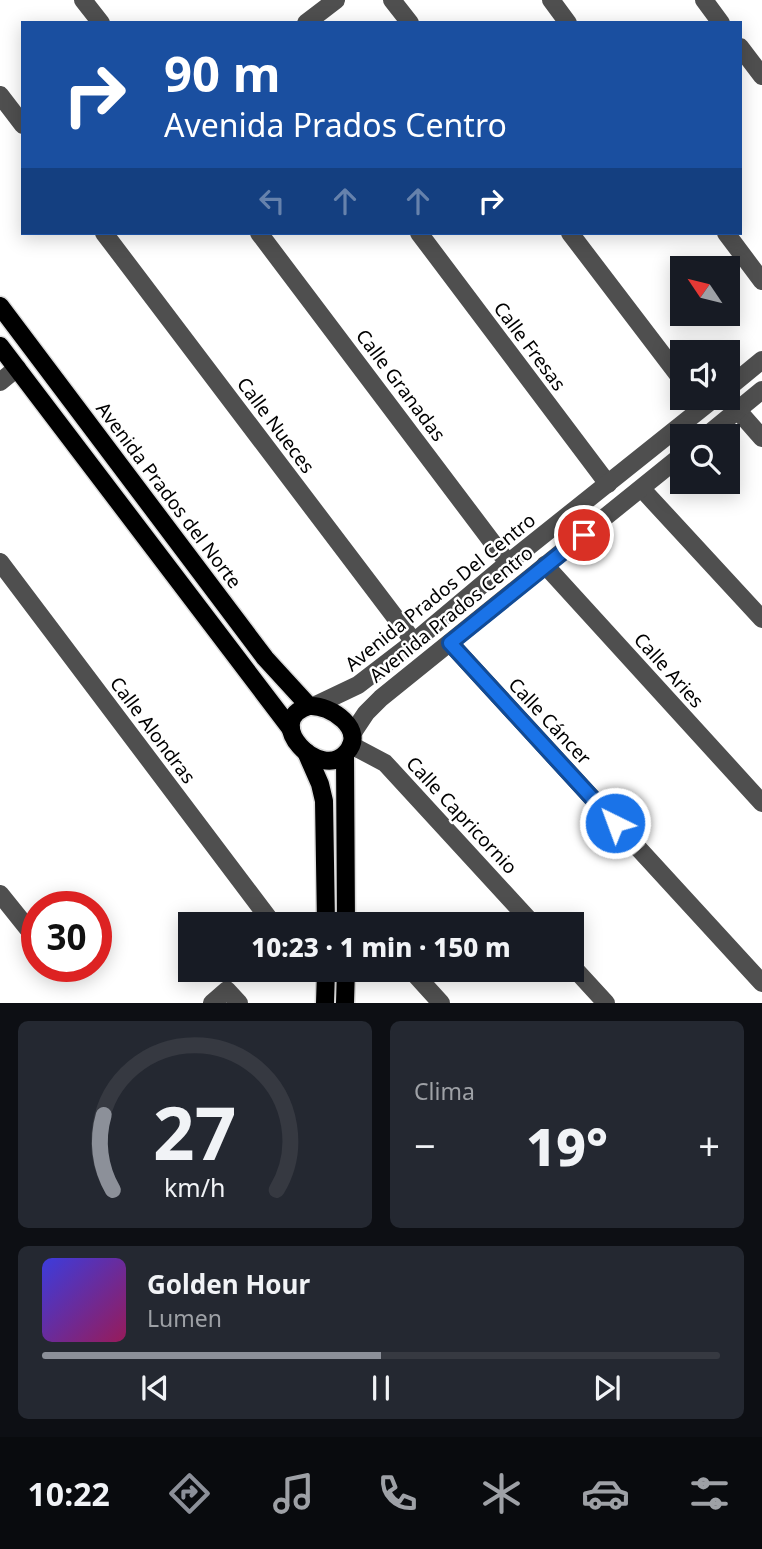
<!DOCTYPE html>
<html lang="es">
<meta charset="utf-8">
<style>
:root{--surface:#171b24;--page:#242831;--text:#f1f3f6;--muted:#9ea1a6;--line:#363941;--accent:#8c9099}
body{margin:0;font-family:"Noto Sans",sans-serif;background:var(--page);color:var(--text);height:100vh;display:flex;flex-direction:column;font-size:26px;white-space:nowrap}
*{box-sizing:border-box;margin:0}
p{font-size:23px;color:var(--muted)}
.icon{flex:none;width:38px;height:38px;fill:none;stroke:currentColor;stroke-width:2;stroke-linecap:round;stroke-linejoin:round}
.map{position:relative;height:1003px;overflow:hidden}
.drawer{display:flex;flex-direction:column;gap:18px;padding:18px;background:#0d0f14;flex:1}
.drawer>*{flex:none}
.hud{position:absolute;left:21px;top:21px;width:721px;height:214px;border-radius:0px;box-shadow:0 4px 18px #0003;background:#1a4fa0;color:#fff;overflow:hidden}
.needle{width:46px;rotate:305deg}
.fabs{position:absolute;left:670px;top:256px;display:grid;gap:14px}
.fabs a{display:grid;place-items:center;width:70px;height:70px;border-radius:0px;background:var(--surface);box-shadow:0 4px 18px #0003;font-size:35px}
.speed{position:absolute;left:21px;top:891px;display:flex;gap:14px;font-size:35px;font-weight:700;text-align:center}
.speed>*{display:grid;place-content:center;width:91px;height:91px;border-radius:50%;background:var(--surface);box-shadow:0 4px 18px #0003;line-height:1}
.speed .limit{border:10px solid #d22;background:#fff;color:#111}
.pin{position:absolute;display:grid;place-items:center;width:60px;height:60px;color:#fff;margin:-30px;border:4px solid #fff;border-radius:50%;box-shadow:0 2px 7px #0007}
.me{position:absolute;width:77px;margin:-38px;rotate:318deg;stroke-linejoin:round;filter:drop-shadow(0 0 5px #0008)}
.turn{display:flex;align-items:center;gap:24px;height:147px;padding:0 28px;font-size:32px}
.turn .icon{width:91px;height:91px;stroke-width:2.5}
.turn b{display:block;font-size:49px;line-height:60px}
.lanes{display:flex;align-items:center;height:66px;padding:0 28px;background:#0003;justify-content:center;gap:35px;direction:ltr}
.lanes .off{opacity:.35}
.big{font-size:52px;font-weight:800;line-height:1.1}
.drawer .tile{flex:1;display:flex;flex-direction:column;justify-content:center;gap:10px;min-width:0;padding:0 24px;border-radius:10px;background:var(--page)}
.drawer .dial{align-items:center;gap:0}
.dial svg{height:182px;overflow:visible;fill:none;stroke:var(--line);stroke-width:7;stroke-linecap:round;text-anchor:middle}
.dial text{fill:var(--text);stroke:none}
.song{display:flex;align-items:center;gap:21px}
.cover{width:84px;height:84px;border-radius:10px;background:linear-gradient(135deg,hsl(240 70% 55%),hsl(330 70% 35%))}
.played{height:7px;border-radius:4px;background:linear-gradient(90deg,var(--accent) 50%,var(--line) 50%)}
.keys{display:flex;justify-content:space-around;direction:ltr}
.heat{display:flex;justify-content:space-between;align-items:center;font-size:38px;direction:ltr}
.drawer .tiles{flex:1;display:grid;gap:18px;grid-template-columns:1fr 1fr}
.tile:last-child{grid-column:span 2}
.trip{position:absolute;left:178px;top:912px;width:406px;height:70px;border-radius:0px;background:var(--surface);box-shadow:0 4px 18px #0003;font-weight:800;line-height:70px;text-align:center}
.menu{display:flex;height:112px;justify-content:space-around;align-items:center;background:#090b0e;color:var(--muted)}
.menu .icon{width:49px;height:49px}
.menu .selected{color:var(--accent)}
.menu b{font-size:32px;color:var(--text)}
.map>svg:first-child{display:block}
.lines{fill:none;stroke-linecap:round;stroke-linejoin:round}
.major-casing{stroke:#dbdbdb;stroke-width:21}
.minor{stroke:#4f4f4f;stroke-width:18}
.major{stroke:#000;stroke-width:18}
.route-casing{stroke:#114b97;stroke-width:18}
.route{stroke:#1a73e8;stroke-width:12}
.labels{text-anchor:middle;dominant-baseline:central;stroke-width:5;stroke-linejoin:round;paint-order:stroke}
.street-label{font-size:19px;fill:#000;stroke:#fff}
</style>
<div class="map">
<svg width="762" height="1003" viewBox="0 0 762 1003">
<rect width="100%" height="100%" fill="#fff"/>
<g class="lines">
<defs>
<g id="major">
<polyline points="0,306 265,658 309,706"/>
<polyline points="0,346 291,729"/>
<path d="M309,706C330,704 368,730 346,753C320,782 261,721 309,706Z"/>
<polyline points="306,752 320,784 324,801 326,924"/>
<polyline points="345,755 346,924"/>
<polyline points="325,1003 326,970"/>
<polyline points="345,1003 346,970"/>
</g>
</defs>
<use href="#major" class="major-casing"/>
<g class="minor">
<polyline points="83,0 101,23"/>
<polyline points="392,0 410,23"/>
<polyline points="551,0 568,23"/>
<polyline points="704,0 721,23"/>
<polyline points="306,23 336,0"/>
<polyline points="740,47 762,76"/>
<polyline points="0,95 23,125"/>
<polyline points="104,233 414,642"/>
<polyline points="259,233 508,563"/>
<polyline points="419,233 608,484"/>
<polyline points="570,233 682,380"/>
<polyline points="726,233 762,281"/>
<polyline points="0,382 17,368"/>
<polyline points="728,388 762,360"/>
<polyline points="726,397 762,438"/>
<polyline points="706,436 762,390"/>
<polyline points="642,489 762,619"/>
<polyline points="0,562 273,924"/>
<polyline points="545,565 762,803"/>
<polyline points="450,643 762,983"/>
<polyline points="316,705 358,685 414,642 508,563 716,397"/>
<polyline points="352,734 366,713 381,698 682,455"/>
<polyline points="351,745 385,763 533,924"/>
<polyline points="0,894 37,940"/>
<polyline points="572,966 606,1003"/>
<polyline points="411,970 441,1003"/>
<polyline points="212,1003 227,990 239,1003"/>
</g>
<use href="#major" class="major"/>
</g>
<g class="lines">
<defs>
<polyline id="route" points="584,535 450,643 615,823"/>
</defs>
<use href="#route" class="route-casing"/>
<use href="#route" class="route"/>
</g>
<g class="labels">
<g class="street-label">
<text transform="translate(530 346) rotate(53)">Calle Fresas</text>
<text transform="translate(401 385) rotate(53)">Calle Granadas</text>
<text transform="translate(276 425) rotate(53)">Calle Nueces</text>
<text transform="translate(169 495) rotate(53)">Avenida Prados del Norte</text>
<text transform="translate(440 592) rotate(-39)">Avenida Prados Del Centro</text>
<text transform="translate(451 614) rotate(-39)">Avenida Prados Centro</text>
<text transform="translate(669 670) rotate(48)">Calle Aries</text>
<text transform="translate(550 721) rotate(47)">Calle Cáncer</text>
<text transform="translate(153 730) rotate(53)">Calle Alondras</text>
<text transform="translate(462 815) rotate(47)">Calle Capricornio</text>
</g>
</g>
</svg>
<div class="fabs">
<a><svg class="needle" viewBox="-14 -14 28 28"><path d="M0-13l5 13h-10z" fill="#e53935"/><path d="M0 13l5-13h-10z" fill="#9ea1a6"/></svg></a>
<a><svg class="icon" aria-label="sound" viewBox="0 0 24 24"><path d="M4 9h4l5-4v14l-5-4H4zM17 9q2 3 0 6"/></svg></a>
<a><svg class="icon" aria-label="search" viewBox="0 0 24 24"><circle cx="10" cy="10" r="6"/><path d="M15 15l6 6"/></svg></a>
</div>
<div class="speed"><div class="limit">30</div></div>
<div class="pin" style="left:584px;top:535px;background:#d93025"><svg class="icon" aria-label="arrive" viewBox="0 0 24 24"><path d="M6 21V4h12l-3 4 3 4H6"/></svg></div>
<svg class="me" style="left:615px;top:823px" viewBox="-20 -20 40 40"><circle r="17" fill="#1a73e8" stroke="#fff" stroke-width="3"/><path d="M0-11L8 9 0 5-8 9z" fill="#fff"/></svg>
<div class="trip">10:23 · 1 min · 150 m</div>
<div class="hud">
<div class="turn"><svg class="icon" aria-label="right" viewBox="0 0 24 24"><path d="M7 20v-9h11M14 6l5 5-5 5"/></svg><div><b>90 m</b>Avenida Prados Centro</div></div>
<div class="lanes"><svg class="icon off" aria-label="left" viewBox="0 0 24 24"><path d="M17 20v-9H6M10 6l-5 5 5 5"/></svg><svg class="icon off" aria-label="ahead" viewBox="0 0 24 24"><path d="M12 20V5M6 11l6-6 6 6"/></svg><svg class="icon off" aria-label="ahead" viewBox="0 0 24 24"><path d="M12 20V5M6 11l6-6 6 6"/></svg><svg class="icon" aria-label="right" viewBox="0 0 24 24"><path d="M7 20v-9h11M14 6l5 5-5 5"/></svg></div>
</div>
</div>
<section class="drawer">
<div class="tiles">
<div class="tile dial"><svg viewBox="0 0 100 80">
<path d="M14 69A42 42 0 1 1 86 69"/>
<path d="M14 69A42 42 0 0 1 10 36" stroke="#8c9099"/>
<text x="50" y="56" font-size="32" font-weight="700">27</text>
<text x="50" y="72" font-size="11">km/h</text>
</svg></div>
<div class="tile"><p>Clima</p>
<div class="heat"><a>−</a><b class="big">19°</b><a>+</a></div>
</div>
<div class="tile">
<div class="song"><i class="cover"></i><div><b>Golden Hour</b><p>Lumen</p></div></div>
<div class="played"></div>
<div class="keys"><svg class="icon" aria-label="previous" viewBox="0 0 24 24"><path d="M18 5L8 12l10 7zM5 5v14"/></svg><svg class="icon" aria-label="pause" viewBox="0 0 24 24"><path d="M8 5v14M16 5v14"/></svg><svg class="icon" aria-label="next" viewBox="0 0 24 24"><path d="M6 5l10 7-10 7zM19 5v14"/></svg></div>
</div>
</div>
</section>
<nav class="menu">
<b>10:22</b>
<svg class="icon selected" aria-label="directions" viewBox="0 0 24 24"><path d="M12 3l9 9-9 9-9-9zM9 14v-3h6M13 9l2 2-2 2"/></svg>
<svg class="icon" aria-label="music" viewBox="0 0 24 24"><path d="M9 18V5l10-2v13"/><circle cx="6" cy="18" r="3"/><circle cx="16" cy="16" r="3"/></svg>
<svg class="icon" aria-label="phone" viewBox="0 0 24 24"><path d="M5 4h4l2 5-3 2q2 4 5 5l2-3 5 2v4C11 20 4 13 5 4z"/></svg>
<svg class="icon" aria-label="climate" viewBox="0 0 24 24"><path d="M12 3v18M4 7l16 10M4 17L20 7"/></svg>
<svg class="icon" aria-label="car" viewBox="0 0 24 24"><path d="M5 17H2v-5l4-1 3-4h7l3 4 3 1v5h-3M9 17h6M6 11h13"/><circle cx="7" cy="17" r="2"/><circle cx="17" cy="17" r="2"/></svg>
<svg class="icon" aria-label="filters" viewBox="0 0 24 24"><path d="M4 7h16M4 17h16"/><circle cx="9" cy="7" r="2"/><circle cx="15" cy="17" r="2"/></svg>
</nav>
